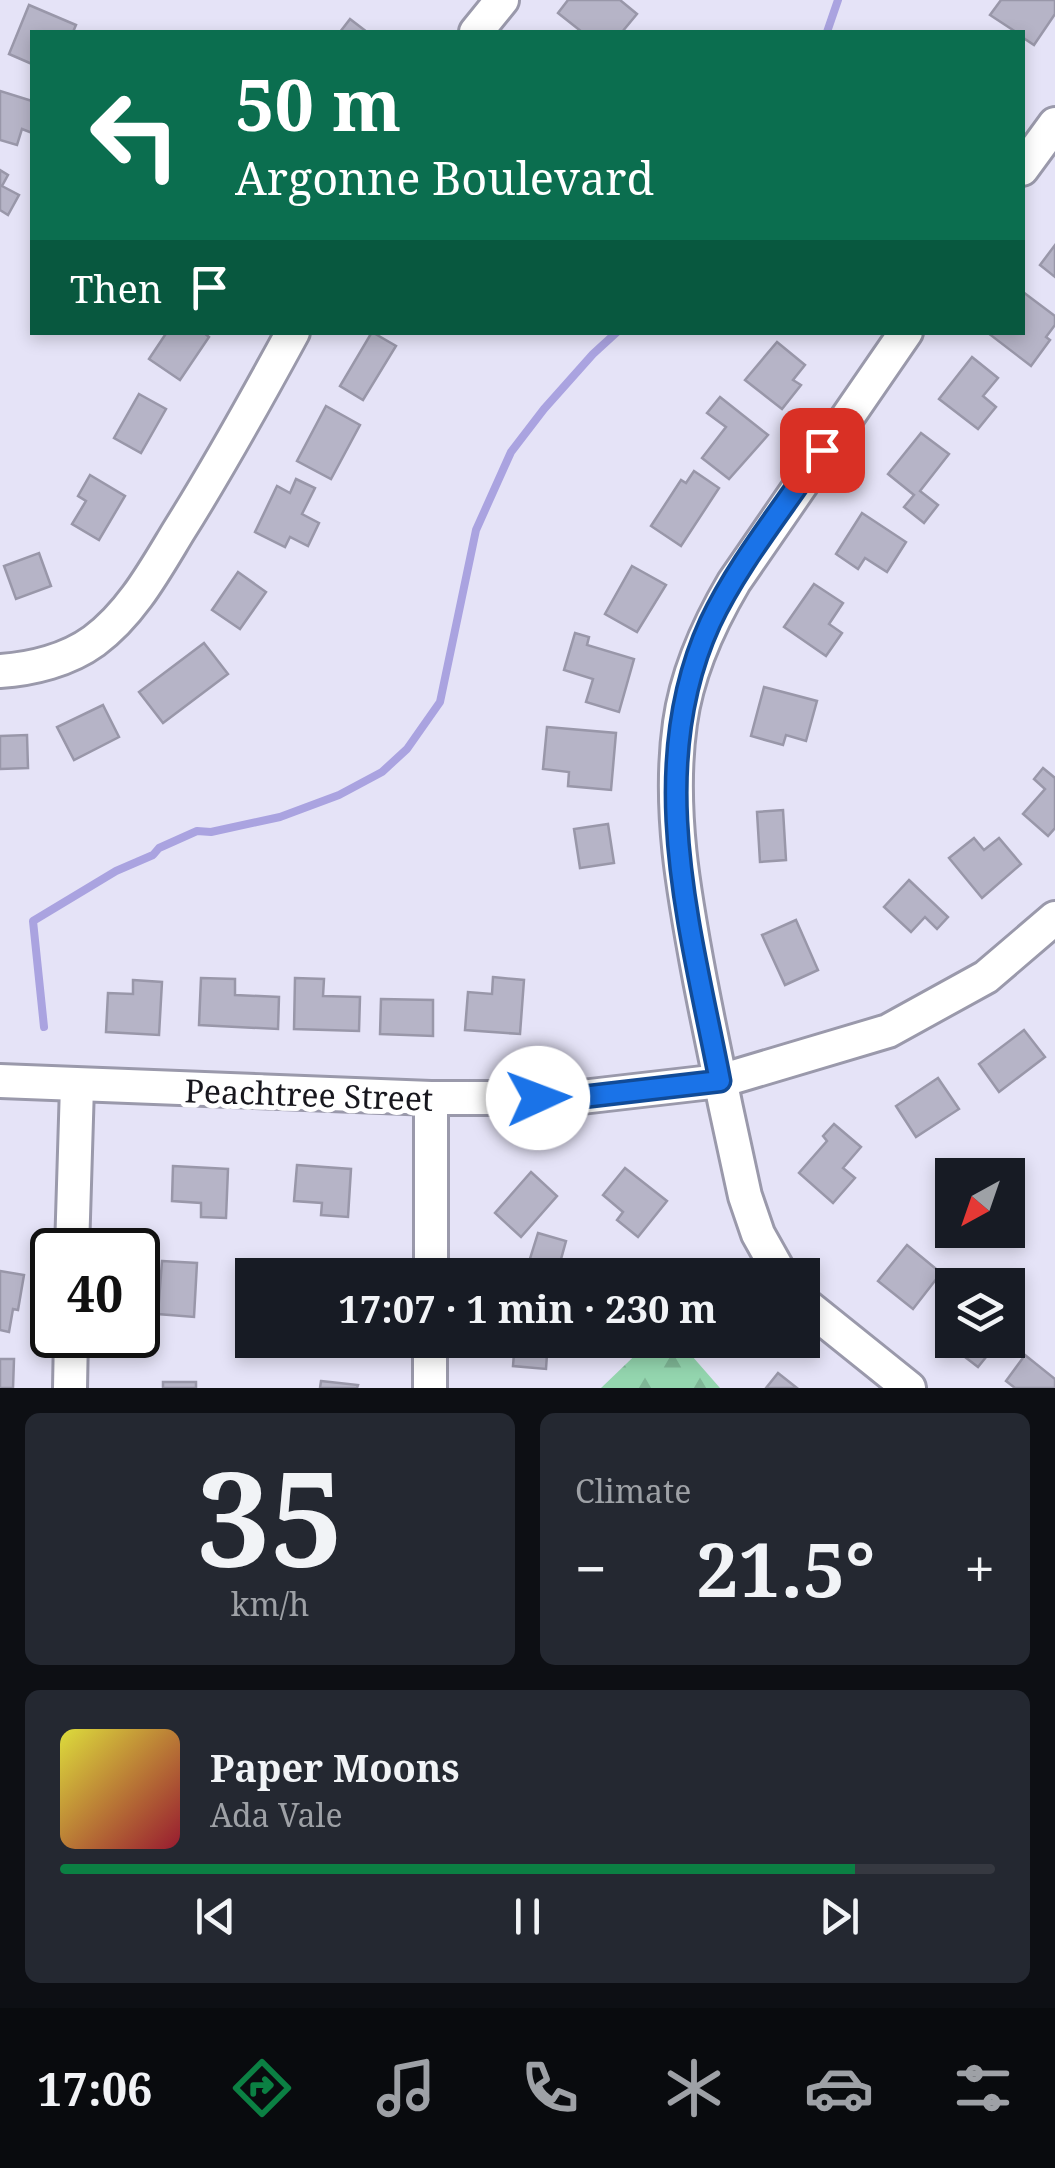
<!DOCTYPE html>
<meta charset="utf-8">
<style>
:root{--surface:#171b24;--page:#242831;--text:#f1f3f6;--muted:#9ea1a6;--line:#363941;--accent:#0b8043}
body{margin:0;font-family:"Noto Serif",serif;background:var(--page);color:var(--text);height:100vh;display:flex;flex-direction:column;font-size:38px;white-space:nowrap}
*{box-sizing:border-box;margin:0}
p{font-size:32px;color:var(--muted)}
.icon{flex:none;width:55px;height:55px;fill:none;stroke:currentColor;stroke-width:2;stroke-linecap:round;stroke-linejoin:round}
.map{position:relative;height:1388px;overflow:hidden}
.side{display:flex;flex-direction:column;gap:25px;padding:25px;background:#0d0f14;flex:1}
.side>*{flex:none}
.guide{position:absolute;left:30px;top:30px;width:995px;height:305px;border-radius:0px;box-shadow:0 5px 15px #0003;background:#0b6e4f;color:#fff;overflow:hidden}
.needle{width:65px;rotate:220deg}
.tools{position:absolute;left:935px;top:1158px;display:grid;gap:20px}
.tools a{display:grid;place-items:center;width:90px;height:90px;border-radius:0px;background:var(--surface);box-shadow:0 5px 15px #0003;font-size:50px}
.speed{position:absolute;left:30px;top:1228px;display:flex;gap:20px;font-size:50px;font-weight:700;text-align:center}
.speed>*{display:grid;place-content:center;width:130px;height:130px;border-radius:50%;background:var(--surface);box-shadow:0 5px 15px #0003;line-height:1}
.speed .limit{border:5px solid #111;border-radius:15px;background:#fff;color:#111}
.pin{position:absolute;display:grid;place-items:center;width:85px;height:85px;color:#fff;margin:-42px;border-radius:20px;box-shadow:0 5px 15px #0006}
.me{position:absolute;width:110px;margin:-55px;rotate:88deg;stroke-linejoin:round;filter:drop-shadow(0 0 8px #0008)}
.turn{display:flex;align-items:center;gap:35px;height:210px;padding:0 40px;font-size:45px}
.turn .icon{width:130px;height:130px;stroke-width:2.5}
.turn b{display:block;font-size:70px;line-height:85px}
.then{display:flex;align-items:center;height:95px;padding:0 40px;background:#0003;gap:20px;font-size:38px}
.big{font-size:75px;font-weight:700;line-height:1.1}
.side .widget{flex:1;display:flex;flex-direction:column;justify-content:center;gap:15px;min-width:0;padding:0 35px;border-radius:15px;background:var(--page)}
.side .dial{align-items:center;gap:0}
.dial b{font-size:130px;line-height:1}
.song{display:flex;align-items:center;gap:30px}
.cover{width:120px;height:120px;border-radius:15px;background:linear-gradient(135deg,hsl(60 70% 55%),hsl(350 70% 35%))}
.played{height:10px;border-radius:5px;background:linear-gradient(90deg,var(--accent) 85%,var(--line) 85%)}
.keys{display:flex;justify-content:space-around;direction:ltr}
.heat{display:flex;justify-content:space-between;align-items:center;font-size:55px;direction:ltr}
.side .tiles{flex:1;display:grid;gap:25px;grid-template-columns:1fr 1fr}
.widget:last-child{grid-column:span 2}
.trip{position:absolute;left:235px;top:1258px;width:585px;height:100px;border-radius:0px;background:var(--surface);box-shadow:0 5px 15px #0003;font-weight:700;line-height:100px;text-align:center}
.tabs{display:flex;height:160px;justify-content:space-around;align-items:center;background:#090b0e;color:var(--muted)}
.tabs .icon{width:70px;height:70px}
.tabs .active{color:var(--accent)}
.tabs b{font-size:45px;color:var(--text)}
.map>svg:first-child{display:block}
.forest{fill:url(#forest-firs)}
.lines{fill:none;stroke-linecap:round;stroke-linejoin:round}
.stream{stroke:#aaa3e0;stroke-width:8}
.building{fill:#b6b4c7;stroke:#9997a9;stroke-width:2.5}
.minor-casing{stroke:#9a99ab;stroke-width:38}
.minor{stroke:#fff;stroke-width:32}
.route-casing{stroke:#114b97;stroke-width:25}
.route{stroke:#1a73e8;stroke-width:18}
.labels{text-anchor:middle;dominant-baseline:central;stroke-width:10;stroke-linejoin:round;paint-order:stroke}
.street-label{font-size:32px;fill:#18171e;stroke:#fff}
</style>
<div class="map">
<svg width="1055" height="1388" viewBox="0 0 1055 1388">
<defs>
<pattern id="forest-firs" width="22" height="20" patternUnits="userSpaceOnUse" patternTransform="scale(2.5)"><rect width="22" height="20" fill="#94d6af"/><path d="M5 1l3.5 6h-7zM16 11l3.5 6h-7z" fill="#7fb796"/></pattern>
</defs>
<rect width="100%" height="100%" fill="#e5e3f7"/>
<polygon class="forest" points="651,1340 678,1340 720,1388 601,1388"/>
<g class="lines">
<g class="stream">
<polyline points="827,32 838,0"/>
<polyline points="44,1027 33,921 116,871 153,855 159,848 197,831 211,832 280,817 339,795 382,772 407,749 440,702 476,530 511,452 544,409 593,354 617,332"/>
</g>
</g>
<g class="building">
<polygon points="568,0 620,0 637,14 622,32 582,32 558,13"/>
<polygon points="1001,0 1055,0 1055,14 1034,45 1022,37 1022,32 1016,32 990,15"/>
<polygon points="29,5 76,25 73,32 32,32 32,64 9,54"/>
<polygon points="350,19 367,32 340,32"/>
<polygon points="0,91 32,101 32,133 22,129 17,145 0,140"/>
<polygon points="0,170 8,175 2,186 19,195 8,215 0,210"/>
<polygon points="1055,245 1055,277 1040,265"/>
<polygon points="1023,292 1055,316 1055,325 1046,337 1050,340 1031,366 988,333 1022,332"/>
<polygon points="167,332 203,332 209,337 180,380 149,359"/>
<polygon points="372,332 396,346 363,400 340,386"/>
<polygon points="777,342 805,365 793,380 801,385 782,409 745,380"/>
<polygon points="972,357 998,378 983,396 996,407 978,429 939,399"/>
<polygon points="139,394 166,409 141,453 114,438"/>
<polygon points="720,397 768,435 729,479 702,458 726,427 707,413"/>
<polygon points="326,406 360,425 331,479 297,461"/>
<polygon points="921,433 949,454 920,491 938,505 924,523 904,507 914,495 888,474"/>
<polygon points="694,471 719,488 681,546 651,526 681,480 686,483"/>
<polygon points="90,475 125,496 99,540 72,524 86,501 78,496"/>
<polygon points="296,479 315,488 302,514 319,523 308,546 290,537 285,547 255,532 277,486 290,493"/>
<polygon points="862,513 906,542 887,572 865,558 858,569 836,554"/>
<polygon points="39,553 51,586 16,599 4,566"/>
<polygon points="632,566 666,585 637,632 605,614"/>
<polygon points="238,572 266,592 240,629 212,610"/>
<polygon points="814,584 843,603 829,624 842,633 826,656 784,627"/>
<polygon points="575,633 589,637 587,645 634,659 619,712 586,702 593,679 564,670"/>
<polygon points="204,643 228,674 163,723 139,692"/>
<polygon points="764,687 817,701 806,741 786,735 783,745 751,736"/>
<polygon points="103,705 119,737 74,760 57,727"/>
<polygon points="547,727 616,733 611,790 568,786 569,772 543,769"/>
<polygon points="27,735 28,768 0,769 0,736"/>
<polygon points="1043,768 1055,778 1055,828 1048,836 1023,814 1045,789 1034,779"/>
<polygon points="783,810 786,860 760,862 757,812"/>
<polygon points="608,824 614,863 580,868 574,829"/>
<polygon points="974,838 984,850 999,838 1021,864 982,898 949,858"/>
<polygon points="909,880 948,917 937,929 925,917 911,932 884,907"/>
<polygon points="796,920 818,970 785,985 762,935"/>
<polygon points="493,977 524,980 520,1034 465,1030 468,992 492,994"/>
<polygon points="201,978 235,979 235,995 279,997 278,1029 199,1025"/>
<polygon points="295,978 324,979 323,996 360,997 359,1031 294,1029"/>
<polygon points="133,980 162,982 159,1035 106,1032 108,993 133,994"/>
<polygon points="381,999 433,1000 433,1036 380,1034"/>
<polygon points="1024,1030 1045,1057 999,1092 979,1064"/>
<polygon points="938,1078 959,1109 916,1137 896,1106"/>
<polygon points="834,1124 861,1147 843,1168 855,1178 833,1203 799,1173 827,1141 823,1136"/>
<polygon points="297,1165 351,1169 348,1217 321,1215 322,1203 294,1201"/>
<polygon points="173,1166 228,1169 226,1218 201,1217 201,1203 172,1201"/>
<polygon points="625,1168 667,1201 638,1237 617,1220 623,1212 603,1195"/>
<polygon points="531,1172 557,1196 521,1237 495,1213"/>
<polygon points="538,1233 566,1241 558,1270 529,1262"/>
<polygon points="907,1245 941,1273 913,1309 878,1281"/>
<polygon points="162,1261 197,1263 194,1317 158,1314"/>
<polygon points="0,1271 24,1275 18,1310 13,1309 9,1332 0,1330"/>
<polygon points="952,1320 952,1340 999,1341 978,1367 939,1337"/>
<polygon points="515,1340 548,1340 546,1369 513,1366"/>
<polygon points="1025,1355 1055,1379 1055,1388 1015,1388 1006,1381"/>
<polygon points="0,1359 14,1359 13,1388 0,1388"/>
<polygon points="778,1373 797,1388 766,1388"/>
<polygon points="321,1381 358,1385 357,1388 320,1388"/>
<rect x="163" y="1382" width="33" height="6"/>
</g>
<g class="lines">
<defs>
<g id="minor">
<polyline points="476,32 502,0"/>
<polyline points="1022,169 1055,124"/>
<path d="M0,671C32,669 68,660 94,641C131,614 155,570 178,532C219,467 256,400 293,332"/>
<polyline points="0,1081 431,1098 573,1098 720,1081 888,1031 986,977 1055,918"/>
<polyline points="72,1250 77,1086"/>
<polyline points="431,1275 431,1098"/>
<path d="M781,1275L758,1234L745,1196C729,1124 714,1052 700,980C684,895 668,809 680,723C687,672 708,626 734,582L906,332"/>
<polyline points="802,1302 909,1388"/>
<polyline points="70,1388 71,1335"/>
<polyline points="430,1388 430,1340"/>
</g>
</defs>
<use href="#minor" class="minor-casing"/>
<use href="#minor" class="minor"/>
</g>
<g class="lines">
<defs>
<path id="route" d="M538,1098H574L720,1081C691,931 643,770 710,623C738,563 786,505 822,450"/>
</defs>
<use href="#route" class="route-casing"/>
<use href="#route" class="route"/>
</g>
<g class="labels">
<g class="street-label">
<text transform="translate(309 1094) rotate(2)">Peachtree Street</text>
</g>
</g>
</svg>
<div class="tools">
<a><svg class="needle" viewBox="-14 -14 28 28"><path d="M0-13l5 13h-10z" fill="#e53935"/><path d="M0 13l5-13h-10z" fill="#9ea1a6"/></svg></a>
<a><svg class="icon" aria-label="layers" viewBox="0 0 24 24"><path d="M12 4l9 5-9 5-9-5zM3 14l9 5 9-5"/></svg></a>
</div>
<div class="speed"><div class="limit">40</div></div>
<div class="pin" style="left:822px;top:450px;background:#d93025"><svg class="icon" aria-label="arrive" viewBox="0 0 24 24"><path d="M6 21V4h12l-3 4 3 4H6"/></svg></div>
<svg class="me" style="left:538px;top:1098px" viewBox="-20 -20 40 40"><circle r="19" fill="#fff"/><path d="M0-13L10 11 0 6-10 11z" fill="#1a73e8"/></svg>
<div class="trip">17:07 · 1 min · 230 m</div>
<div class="guide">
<div class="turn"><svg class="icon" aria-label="left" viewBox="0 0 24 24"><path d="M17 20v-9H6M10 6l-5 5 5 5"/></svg><div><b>50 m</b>Argonne Boulevard</div></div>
<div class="then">Then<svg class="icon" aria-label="arrive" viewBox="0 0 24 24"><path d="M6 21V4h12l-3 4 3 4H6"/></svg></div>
</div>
</div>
<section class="side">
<div class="tiles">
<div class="widget dial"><b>35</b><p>km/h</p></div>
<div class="widget"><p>Climate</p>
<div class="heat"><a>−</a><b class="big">21.5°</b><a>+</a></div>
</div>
<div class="widget">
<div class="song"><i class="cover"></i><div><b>Paper Moons</b><p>Ada Vale</p></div></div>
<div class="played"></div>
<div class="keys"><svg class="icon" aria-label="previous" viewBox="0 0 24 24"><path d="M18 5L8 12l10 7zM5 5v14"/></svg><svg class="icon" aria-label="pause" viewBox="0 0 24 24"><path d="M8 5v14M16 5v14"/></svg><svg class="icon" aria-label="next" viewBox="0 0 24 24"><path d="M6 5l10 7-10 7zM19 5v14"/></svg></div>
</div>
</div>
</section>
<nav class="tabs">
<b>17:06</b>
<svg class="icon active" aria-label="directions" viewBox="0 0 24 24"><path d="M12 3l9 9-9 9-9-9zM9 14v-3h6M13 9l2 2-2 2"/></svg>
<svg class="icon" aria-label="music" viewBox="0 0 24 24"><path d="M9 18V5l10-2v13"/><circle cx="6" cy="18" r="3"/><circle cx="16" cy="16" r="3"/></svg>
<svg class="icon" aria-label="phone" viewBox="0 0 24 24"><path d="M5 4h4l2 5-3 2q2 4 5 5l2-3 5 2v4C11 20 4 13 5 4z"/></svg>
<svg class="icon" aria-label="climate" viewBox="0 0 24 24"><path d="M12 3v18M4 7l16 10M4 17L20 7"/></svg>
<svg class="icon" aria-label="car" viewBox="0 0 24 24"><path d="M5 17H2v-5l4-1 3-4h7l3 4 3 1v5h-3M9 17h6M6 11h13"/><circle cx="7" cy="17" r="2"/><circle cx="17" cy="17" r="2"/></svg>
<svg class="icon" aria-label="filters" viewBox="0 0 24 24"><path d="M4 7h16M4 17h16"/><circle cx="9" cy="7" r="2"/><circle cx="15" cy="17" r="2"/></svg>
</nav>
